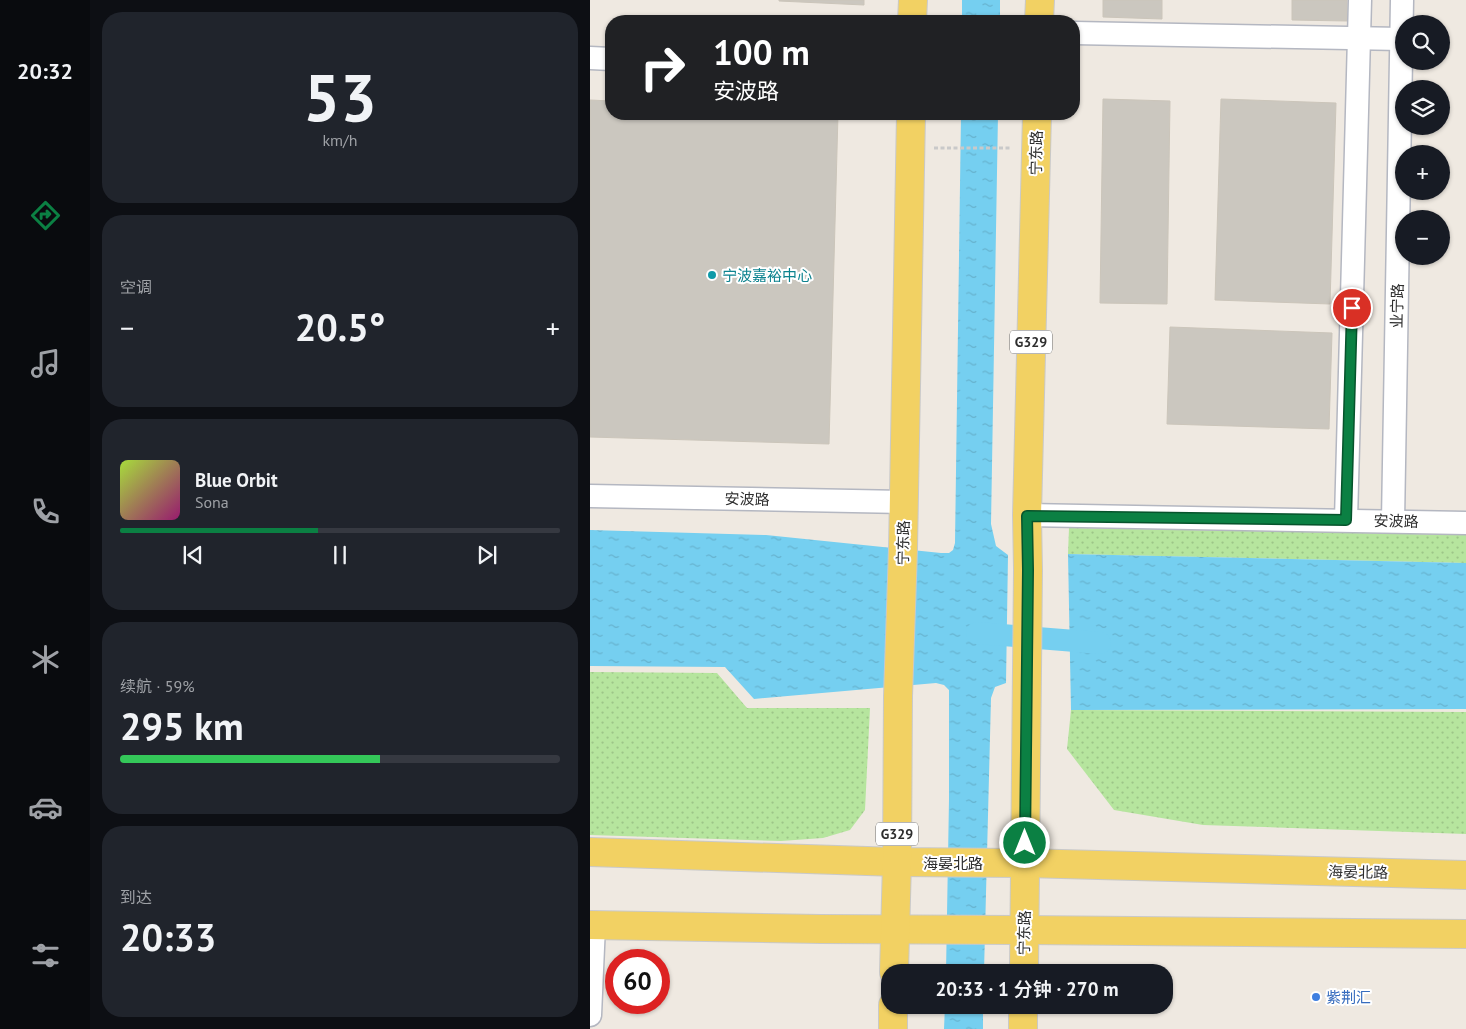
<!DOCTYPE html>
<html lang="zh">
<meta charset="utf-8">
<style>
:root{--surface:#171b24;--page:#20242c;--text:#f1f3f6;--muted:#9ea1a6;--line:#363941;--accent:#0b8043}
body{margin:0;font-family:"PT Sans","Noto Sans SC",sans-serif;background:var(--page);color:var(--text);height:100vh;display:flex;flex-direction:column;font-size:19px;white-space:nowrap}
*{box-sizing:border-box;margin:0}
p{font-size:16px;color:var(--muted)}
.icon{flex:none;width:28px;height:28px;fill:none;stroke:currentColor;stroke-width:2;stroke-linecap:round;stroke-linejoin:round}
.map{position:relative;flex:1;overflow:hidden}
.drawer{display:flex;flex-direction:column;gap:12px;padding:12px;background:#0d0f14;width:500px}
.drawer>*{flex:none}
.top-card{position:absolute;left:15px;top:15px;width:475px;height:105px;border-radius:20px;box-shadow:0 1px 4px #0004;background:#202124;color:#fff;overflow:hidden}
.tools{position:absolute;left:805px;top:15px;display:grid;gap:10px}
.tools a{display:grid;place-items:center;width:55px;height:55px;border-radius:50%;background:var(--surface);box-shadow:0 1px 4px #0004;font-size:25px}
.speed{position:absolute;left:15px;top:949px;display:flex;gap:10px;font-size:25px;font-weight:700;text-align:center}
.speed>*{display:grid;place-content:center;width:65px;height:65px;border-radius:50%;background:var(--surface);box-shadow:0 1px 4px #0004;line-height:1}
.speed .limit{border:8px solid #d22;background:#fff;color:#111}
.pin{position:absolute;display:grid;place-items:center;width:42px;height:42px;color:#fff;margin:-21px;border:2px solid #fff;border-radius:50%;box-shadow:0 1px 5px #0007}
.me{position:absolute;width:55px;margin:-28px;rotate:0deg;stroke-linejoin:round;filter:drop-shadow(0 0 4px #0008)}
.turn{display:flex;align-items:center;gap:18px;height:105px;padding:0 25px;font-size:22px}
.turn .icon{width:65px;height:65px;stroke-width:2.5}
.turn b{display:block;font-size:35px;line-height:42px}
.big{font-size:38px;font-weight:600;line-height:1.1}
.drawer .tile{flex:1;display:flex;flex-direction:column;justify-content:center;gap:8px;min-width:0;padding:0 18px;border-radius:20px;background:var(--page)}
.drawer .dial{align-items:center;gap:0}
.dial b{font-size:65px;line-height:1}
.song{display:flex;align-items:center;gap:15px}
.cover{width:60px;height:60px;border-radius:8px;background:linear-gradient(135deg,hsl(80 70% 55%),hsl(320 70% 35%))}
.played{height:5px;border-radius:2px;background:linear-gradient(90deg,var(--accent) 45%,var(--line) 45%)}
.keys{display:flex;justify-content:space-around;direction:ltr}
.heat{display:flex;justify-content:space-between;align-items:center;font-size:28px;direction:ltr}
.charge{height:8px;border-radius:4px;background:linear-gradient(90deg,#34c759 59%,var(--line) 0)}
.trip{position:absolute;left:291px;top:964px;width:292px;height:50px;border-radius:20px;background:var(--surface);box-shadow:0 1px 4px #0004;font-weight:600;line-height:50px;text-align:center}
main{display:flex;flex:1;min-height:0}
.dock{display:flex;flex-direction:column;width:90px;justify-content:space-around;align-items:center;background:#090b0e;color:var(--muted)}
.dock .icon{width:35px;height:35px}
.dock .selected{color:var(--accent)}
.dock b{font-size:22px;color:var(--text)}
.map>svg:first-child{display:block}
.green{fill:url(#green-dots)}
.water{fill:url(#water-ripples)}
.lines{fill:none;stroke-linecap:round;stroke-linejoin:round}
.canal{stroke:#75cff0;stroke-width:22}
.building{fill:#cbc7bf;stroke:#cbc5ba}
.minor-casing{stroke:#b4b7c1;stroke-width:25}
.major-casing{stroke:#c9c9c9;stroke-width:30}
.path{stroke:#c9c9c9;stroke-width:3;stroke-dasharray:4 2.5;stroke-linecap:butt}
.minor{stroke:#fff;stroke-width:22}
.major{stroke:#f2d163;stroke-width:28}
.route-casing{stroke:#07532c;stroke-width:12}
.route{stroke:#0b8043;stroke-width:9}
.culture-dot{fill:#0f9aa8;stroke:#fff;stroke-width:2}
.shop-dot{fill:#3f7fe0;stroke:#fff;stroke-width:2}
.labels{text-anchor:middle;dominant-baseline:central;stroke-width:4;stroke-linejoin:round;paint-order:stroke}
.shield{fill:#fff;stroke:#6d6d6d;stroke-width:1}
.shield-label{font-size:14px;font-weight:bold;fill:#2e2e2e}
.street-label{font-size:15px;fill:#2e2e2e;stroke:#fff}
.culture-label{font-size:15px;fill:#0d838f;stroke:#fff;text-anchor:start}
.shop-label{font-size:15px;fill:#366cbe;stroke:#fff;text-anchor:start}
</style>
<main>
<nav class="dock">
<b>20:32</b>
<svg class="icon selected" aria-label="directions" viewBox="0 0 24 24"><path d="M12 3l9 9-9 9-9-9zM9 14v-3h6M13 9l2 2-2 2"/></svg>
<svg class="icon" aria-label="music" viewBox="0 0 24 24"><path d="M9 18V5l10-2v13"/><circle cx="6" cy="18" r="3"/><circle cx="16" cy="16" r="3"/></svg>
<svg class="icon" aria-label="phone" viewBox="0 0 24 24"><path d="M5 4h4l2 5-3 2q2 4 5 5l2-3 5 2v4C11 20 4 13 5 4z"/></svg>
<svg class="icon" aria-label="climate" viewBox="0 0 24 24"><path d="M12 3v18M4 7l16 10M4 17L20 7"/></svg>
<svg class="icon" aria-label="car" viewBox="0 0 24 24"><path d="M5 17H2v-5l4-1 3-4h7l3 4 3 1v5h-3M9 17h6M6 11h13"/><circle cx="7" cy="17" r="2"/><circle cx="17" cy="17" r="2"/></svg>
<svg class="icon" aria-label="filters" viewBox="0 0 24 24"><path d="M4 7h16M4 17h16"/><circle cx="9" cy="7" r="2"/><circle cx="15" cy="17" r="2"/></svg>
</nav>
<section class="drawer">
<div class="tile dial"><b>53</b><p>km/h</p></div>
<div class="tile"><p>空调</p>
<div class="heat"><a>−</a><b class="big">20.5°</b><a>+</a></div>
</div>
<div class="tile">
<div class="song"><i class="cover"></i><div><b>Blue Orbit</b><p>Sona</p></div></div>
<div class="played"></div>
<div class="keys"><svg class="icon" aria-label="previous" viewBox="0 0 24 24"><path d="M18 5L8 12l10 7zM5 5v14"/></svg><svg class="icon" aria-label="pause" viewBox="0 0 24 24"><path d="M8 5v14M16 5v14"/></svg><svg class="icon" aria-label="next" viewBox="0 0 24 24"><path d="M6 5l10 7-10 7zM19 5v14"/></svg></div>
</div>
<div class="tile"><p>续航 · 59%</p><b class="big">295 km</b><div class="charge"></div></div>
<div class="tile"><p>到达</p><b class="big">20:33</b></div>
</section>
<div class="map">
<svg width="876" height="1029" viewBox="0 0 876 1029">
<defs>
<pattern id="green-dots" width="8" height="8" patternUnits="userSpaceOnUse" patternTransform="scale(1.25)"><rect width="8" height="8" fill="#b6e59e"/><path d="M2 2h.1M6 6h.1" fill="none" stroke="#9dc588" stroke-width="1.8" stroke-linecap="round"/></pattern>
<pattern id="water-ripples" width="26" height="14" patternUnits="userSpaceOnUse" patternTransform="scale(1.25)"><rect width="26" height="14" fill="#75cff0"/><path d="M2 4q2-2 4 0t4 0M15 11q2-2 4 0t4 0" fill="none" stroke="#66b2ce"/></pattern>
</defs>
<rect width="100%" height="100%" fill="#efe9e1"/>
<g class="green">
<polygon points="479,528 876,535 876,563 478,554"/>
<polygon points="0,672 127,673 157,708 280,708 275,810 260,830 233,838 191,841 0,835"/>
<polygon points="481,710 876,712 876,834 613,825 524,810 477,749"/>
</g>
<g class="water">
<rect x="372" y="0" width="38" height="21"/>
<polygon points="371,114 408,114 401,524 406,546 418,555 416,683 405,687 401,698 394,972 356,972 359,799 359,690 354,685 346,683 164,699 135,667 0,666 0,530 176,535 351,553 359,553 363,550 365,543"/>
<polygon points="478,554 876,563 876,709 481,710"/>
<polygon points="355,1005 393,1005 393,1029 354,1029"/>
</g>
<g class="lines">
<polyline class="canal" points="387,633 510,643"/>
</g>
<g class="building">
<polygon points="189,0 274,0 274,5 189,1"/>
<polygon points="513,0 572,0 572,19 513,17"/>
<polygon points="702,0 757,0 757,21 702,20"/>
<polygon points="513,99 580,101 577,304 510,303"/>
<polygon points="631,99 746,103 740,304 625,300"/>
<polygon points="0,100 21,101 21,114 248,114 239,444 0,437"/>
<polygon points="580,327 742,333 739,429 577,424"/>
</g>
<g class="lines">
<defs>
<g id="minor">
<polyline points="484,33 811,39"/>
<polyline points="0,58 21,59"/>
<polyline points="0,496 314,502"/>
<polyline points="437,515 876,523"/>
<polyline points="756,520 770,0"/>
<polyline points="803,521 812,0"/>
<polyline points="0,1015 4,925"/>
</g>
<g id="major">
<polyline points="322,21 323,0"/>
<polyline points="449,21 450,0"/>
<polyline points="0,852 307,862 435,863 876,875"/>
<polyline points="0,925 231,929 435,930 876,934"/>
<polyline points="304,972 307,862 308,696 313,549 321,114"/>
<polyline points="434,972 438,570 437,515 447,114"/>
<polyline points="303,1029 303,1005"/>
<polyline points="433,1029 433,1005"/>
</g>
</defs>
<use href="#minor" class="minor-casing"/>
<use href="#major" class="major-casing"/>
<polyline class="path" points="344,148 422,148"/>
<use href="#minor" class="minor"/>
<use href="#major" class="major"/>
</g>
<g class="lines">
<defs>
<polyline id="route" points="435,843 438,570 437,516 756,520 762,308"/>
</defs>
<use href="#route" class="route-casing"/>
<use href="#route" class="route"/>
</g>
<circle class="culture-dot" cx="122" cy="275" r="5"/>
<circle class="shop-dot" cx="726" cy="997" r="5"/>
<g class="labels">
<g class="shield">
<rect x="420" y="330.5" width="42" height="23" rx="4"/>
<rect x="286" y="822.5" width="42" height="23" rx="4"/>
</g>
<g class="shield-label">
<text x="441" y="342">G329</text>
<text x="307" y="834">G329</text>
</g>
<g class="street-label">
<text transform="translate(446 153) rotate(-89)">宁东路</text>
<text transform="translate(807 306) rotate(-89)">业宁路</text>
<text transform="translate(157 499) rotate(1)">安波路</text>
<text transform="translate(806 521) rotate(1)">安波路</text>
<text transform="translate(313 543) rotate(-89)">宁东路</text>
<text x="363" y="863">海晏北路</text>
<text transform="translate(768 872) rotate(1)">海晏北路</text>
<text transform="translate(434 933) rotate(-89)">宁东路</text>
</g>
<g class="culture-label">
<text x="132" y="275">宁波嘉裕中心</text>
</g>
<g class="shop-label">
<text x="736" y="997">紫荆汇</text>
</g>
</g>
</svg>
<div class="tools">
<a><svg class="icon" aria-label="search" viewBox="0 0 24 24"><circle cx="10" cy="10" r="6"/><path d="M15 15l6 6"/></svg></a>
<a><svg class="icon" aria-label="layers" viewBox="0 0 24 24"><path d="M12 4l9 5-9 5-9-5zM3 14l9 5 9-5"/></svg></a>
<a>+</a>
<a>−</a>
</div>
<div class="speed"><div class="limit">60</div></div>
<div class="pin" style="left:762px;top:308px;background:#d93025"><svg class="icon" aria-label="arrive" viewBox="0 0 24 24"><path d="M6 21V4h12l-3 4 3 4H6"/></svg></div>
<svg class="me" style="left:435px;top:843px" viewBox="-20 -20 40 40"><circle r="17" fill="#0b8043" stroke="#fff" stroke-width="3"/><path d="M0-11L8 9 0 5-8 9z" fill="#fff"/></svg>
<div class="trip">20:33 · 1 分钟 · 270 m</div>
<div class="top-card">
<div class="turn"><svg class="icon" aria-label="right" viewBox="0 0 24 24"><path d="M7 20v-9h11M14 6l5 5-5 5"/></svg><div><b>100 m</b>安波路</div></div>
</div>
</div>
</main>
